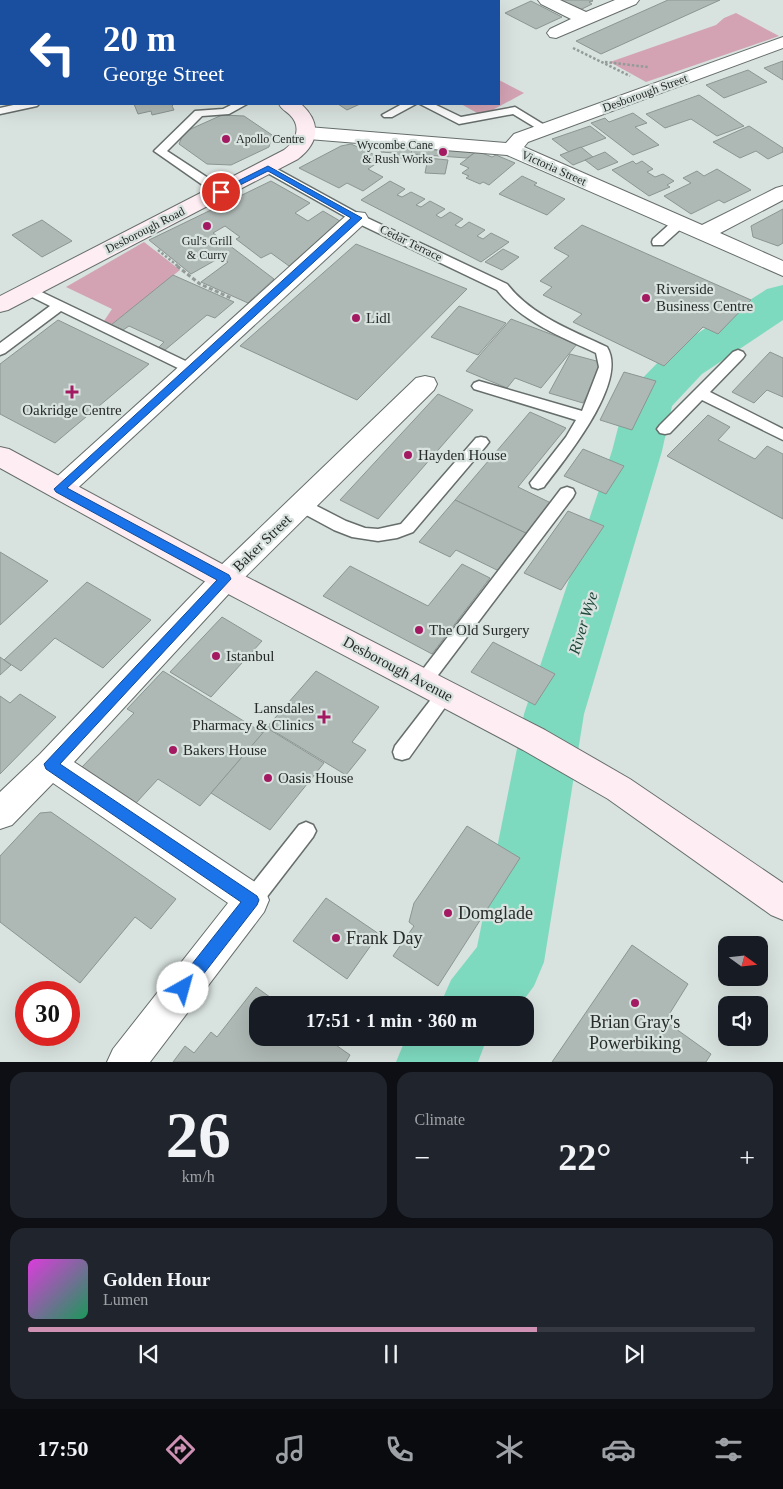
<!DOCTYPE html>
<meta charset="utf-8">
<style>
:root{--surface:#171b24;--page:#20242c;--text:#f1f3f6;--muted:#9ea1a6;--line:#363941;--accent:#ce91b3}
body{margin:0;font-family:"Times New Roman",serif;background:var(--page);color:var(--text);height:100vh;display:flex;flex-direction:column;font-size:19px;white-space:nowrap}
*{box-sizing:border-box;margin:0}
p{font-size:16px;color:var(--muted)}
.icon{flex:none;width:28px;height:28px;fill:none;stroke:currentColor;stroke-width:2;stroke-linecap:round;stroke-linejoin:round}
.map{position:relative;height:1062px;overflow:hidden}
.sheet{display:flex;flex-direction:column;gap:10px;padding:10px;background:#0d0f14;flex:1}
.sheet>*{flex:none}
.guide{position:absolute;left:0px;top:0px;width:500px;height:105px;box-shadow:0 5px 20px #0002;background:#1a4fa0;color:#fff;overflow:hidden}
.needle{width:32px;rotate:105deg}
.fabs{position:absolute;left:718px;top:936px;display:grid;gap:10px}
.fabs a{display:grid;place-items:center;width:50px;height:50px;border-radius:10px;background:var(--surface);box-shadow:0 5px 20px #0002;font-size:25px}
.speed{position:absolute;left:15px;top:981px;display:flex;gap:10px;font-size:25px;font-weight:700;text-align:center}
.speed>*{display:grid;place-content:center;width:65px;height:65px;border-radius:50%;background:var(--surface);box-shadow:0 5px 20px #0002;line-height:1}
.speed .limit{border:8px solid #d22;background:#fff;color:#111}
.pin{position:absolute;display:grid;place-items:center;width:42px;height:42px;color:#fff;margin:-21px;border:2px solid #fff;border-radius:50%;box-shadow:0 1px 5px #0007}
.me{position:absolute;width:55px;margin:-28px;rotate:38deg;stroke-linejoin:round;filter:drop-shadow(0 0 4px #0008)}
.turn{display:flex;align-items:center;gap:18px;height:105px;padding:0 20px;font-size:22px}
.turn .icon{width:65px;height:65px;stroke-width:2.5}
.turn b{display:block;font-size:35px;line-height:42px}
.big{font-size:38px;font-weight:700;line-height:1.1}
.sheet .tile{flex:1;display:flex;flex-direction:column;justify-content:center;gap:8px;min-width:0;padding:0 18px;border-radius:15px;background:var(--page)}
.sheet .dial{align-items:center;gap:0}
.dial b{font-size:65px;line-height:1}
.song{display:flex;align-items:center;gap:15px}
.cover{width:60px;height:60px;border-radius:8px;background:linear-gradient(135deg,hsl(300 70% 55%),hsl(150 70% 35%))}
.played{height:5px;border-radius:2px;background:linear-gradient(90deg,var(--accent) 70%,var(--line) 70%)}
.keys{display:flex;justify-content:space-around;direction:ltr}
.heat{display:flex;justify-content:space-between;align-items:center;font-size:28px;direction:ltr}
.sheet .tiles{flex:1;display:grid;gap:10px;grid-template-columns:1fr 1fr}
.tile:last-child{grid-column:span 2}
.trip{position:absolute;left:249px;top:996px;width:285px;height:50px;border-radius:15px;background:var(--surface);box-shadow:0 5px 20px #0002;font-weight:700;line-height:50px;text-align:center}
.tabs{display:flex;height:80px;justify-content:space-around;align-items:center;background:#090b0e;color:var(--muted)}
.tabs .icon{width:35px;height:35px}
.tabs .selected{color:var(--accent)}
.tabs b{font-size:22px;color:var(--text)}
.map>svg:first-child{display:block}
.green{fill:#d3a3b4}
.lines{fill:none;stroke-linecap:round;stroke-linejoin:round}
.river{fill:#7edabf;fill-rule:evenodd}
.building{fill:#aeb8b4;stroke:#8c9592}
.lane-casing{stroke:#666e6b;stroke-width:3}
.street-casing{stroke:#666e6b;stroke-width:2}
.secondary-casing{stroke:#666e6b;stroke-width:2}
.path-far1{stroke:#939b98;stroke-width:2.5;stroke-dasharray:2.5 2;stroke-linecap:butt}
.path{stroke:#939b98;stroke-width:3;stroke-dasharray:4 2.5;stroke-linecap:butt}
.lane{fill:#fff;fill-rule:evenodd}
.street{fill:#fff;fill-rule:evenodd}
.secondary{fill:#feeef3;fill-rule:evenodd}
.route{fill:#1a73e8;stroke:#114b97}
.poi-dot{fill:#a41a62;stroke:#d8e2de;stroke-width:2}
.labels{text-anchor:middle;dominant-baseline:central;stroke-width:4.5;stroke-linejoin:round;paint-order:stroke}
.far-street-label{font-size:12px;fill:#272b29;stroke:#d8e2de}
.far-poi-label{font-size:12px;fill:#272b29;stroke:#d8e2de;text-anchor:start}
.poi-label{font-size:15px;fill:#272b29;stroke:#d8e2de;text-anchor:start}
.street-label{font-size:15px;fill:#272b29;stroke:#d8e2de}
.water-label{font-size:16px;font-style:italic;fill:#1c453a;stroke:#d8e2de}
.near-poi-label{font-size:18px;fill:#272b29;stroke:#d8e2de;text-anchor:start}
</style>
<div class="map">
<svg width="783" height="1062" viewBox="0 0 783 1062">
<rect width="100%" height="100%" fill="#d8e2de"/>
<g class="green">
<polygon points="736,13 779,36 646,82 610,62 716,25 724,18"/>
<polygon points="499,80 524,93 489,112 479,114 461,104 499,104"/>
<polygon points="144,242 180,270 111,325 104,321 112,309 66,287"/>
</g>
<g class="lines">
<g class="river">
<polygon points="783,285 783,320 702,374 672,406 662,451 584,714 544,962 534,986 520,1005 440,1005 451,980 477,947 524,714 612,451 625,401 632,389 668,352 767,289"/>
<polygon points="406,1038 487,1038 478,1062 396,1062"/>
</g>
</g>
<g class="building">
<polygon points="561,0 592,0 593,1 589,2 592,4 580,10"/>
<polygon points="668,0 720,0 601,54 576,41"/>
<polygon points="531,1 562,17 536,29 505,13"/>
<polygon points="783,61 783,80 764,68"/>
<polygon points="748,70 767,82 724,98 706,85"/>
<polygon points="699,95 744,126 717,136 691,119 665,128 646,114"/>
<polygon points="134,104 174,104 172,106 174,110 152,115 151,111 138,114"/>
<polygon points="338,104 360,104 347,110"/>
<polygon points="633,113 647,123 635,127 659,145 633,155 591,123 605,118 609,122"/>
<polygon points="222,115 244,116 272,135 269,147 231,165 207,164 179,144 184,132"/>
<polygon points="590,126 606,138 569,152 552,139"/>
<polygon points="749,126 783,148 783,152 768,159 756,151 740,158 713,142"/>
<polygon points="351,144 377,156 373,158 380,161 368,169 383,177 363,191 347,183 339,188 299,168 341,146"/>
<polygon points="383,144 413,146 411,154 407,154 406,159 393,158 394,153 381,152"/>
<polygon points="413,146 477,151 467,158 411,154"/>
<polygon points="581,147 593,157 573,165 560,155"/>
<polygon points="477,151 492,157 496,155 515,163 489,185 483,182 480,184 466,178 469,176 462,173 469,168 460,164"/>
<polygon points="605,152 618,162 598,170 585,160"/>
<polygon points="428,158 448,160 445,174 425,173"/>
<polygon points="633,161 636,164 642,161 653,169 647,172 655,177 663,174 674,181 667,185 670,187 649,196 612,170"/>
<polygon points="717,169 751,190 724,203 719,200 691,214 664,196 691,183 683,178 697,171 704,176"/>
<polygon points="522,176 537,183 534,185 565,199 547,215 499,194"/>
<polygon points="271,181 310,203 295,213 308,221 323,211 340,221 289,266 271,253 261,258 236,239 240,237 225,226 213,233 274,279 248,303 201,282 228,262 221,257 191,274 149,240"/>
<polygon points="390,181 405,189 397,195 402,197 411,192 425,199 416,205 421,207 430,201 445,209 436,215 441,218 450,212 463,219 455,225 461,228 469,222 485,230 477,236 483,239 491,233 509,242 481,262 361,200"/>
<polygon points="783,209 783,243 778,246 753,237 751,226"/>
<polygon points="42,220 72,241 42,257 12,235"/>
<polygon points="582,225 751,300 718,334 703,327 664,366 573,322 582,314 543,295 552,287 540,281 569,256 554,248"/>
<polygon points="356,244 467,289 357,400 240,346"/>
<polygon points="503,249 519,257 502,270 485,262"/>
<polygon points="173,275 234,302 215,318 207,315 165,350 159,347 164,342 129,326 123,330 111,325"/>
<polygon points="459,306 506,323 478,355 431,337"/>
<polygon points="511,319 577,344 541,388 515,378 507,388 466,371"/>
<polygon points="58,320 149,364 55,443 0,414 0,364"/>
<polygon points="770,352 783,358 783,397 767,390 754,403 732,392"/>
<polygon points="570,354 604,363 583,403 549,393"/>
<polygon points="624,372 656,381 632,430 600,420"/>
<polygon points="438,394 473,410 378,519 340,500"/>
<polygon points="530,412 566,428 518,487 553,504 530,535 455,500"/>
<polygon points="708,415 730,427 718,440 755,459 767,446 783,454 783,519 667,456"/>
<polygon points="583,449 624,466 606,494 564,476"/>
<polygon points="455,500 530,535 501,572 456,550 450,557 419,542"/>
<polygon points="568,511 604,526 561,590 524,573"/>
<polygon points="0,552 48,581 0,625"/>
<polygon points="462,564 490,578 432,654 323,596 350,566 428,606"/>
<polygon points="87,582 151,620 103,668 55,638 21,671 4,660"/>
<polygon points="222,617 262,641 211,697 170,672"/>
<polygon points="493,642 555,674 535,705 471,672"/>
<polygon points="0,657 11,665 0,675"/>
<polygon points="163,671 263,733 200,806 158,779 136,803 82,767 134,713 127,709"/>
<polygon points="316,671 379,707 352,742 366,750 346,775 267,727"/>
<polygon points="20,694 56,717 0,774 0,696 10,703"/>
<polygon points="267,728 324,763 270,830 211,793"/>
<polygon points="51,812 176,899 151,929 135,917 80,983 0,922 0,856 40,813"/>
<polygon points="467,826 520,858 438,986 393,956 414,926 409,922 414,903"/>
<polygon points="326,898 379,934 347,979 293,941"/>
<polygon points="632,945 688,984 665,1021 711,1054 706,1062 552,1062"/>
<polygon points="256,987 281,1005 258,1005 258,1038 326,1038 350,1055 346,1062 173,1062 185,1046 194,1053 211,1032 217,1037"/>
</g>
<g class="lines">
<defs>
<g id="lane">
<polygon points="69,0 80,0 81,1 70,1"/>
<rect x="138" y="0" width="10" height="1"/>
<polygon points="18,104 39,104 37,106 0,114 0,108"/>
<polygon points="233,104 247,104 229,114 202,116 167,151 225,189 227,192 225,195 217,195 154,151 195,111 223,109"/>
<polygon points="402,104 416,104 392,117 384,117 382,115"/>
<polygon points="420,104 434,104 461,117 515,107 551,129 549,131 541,131 513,114 459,124"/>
<path d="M268,164L361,215L507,284C532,316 571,330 607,347C629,382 565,459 544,487L538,489L532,487L530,483L566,437L576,420L474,389L472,386L474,383L479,381L582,411L599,367L596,353C560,336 522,322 497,290L353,221L264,171L262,168L264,165Z"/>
<polygon points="679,219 685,223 684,226 663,245 653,245 652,242 653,239 674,220"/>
<polygon points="29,286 196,366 198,369 196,372 186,372 61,311 5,353 0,355 0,343 50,306 24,293 22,290"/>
<polygon points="738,350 743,352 745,355 743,358 710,392 783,429 783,440 702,400 670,433 665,434 660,433 657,429 660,425 733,352"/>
<polygon points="481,437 486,438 489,442 486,446 413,532 397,538 378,541 352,537 334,530 295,509 293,505 295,501 301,499 307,501 346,521 365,528 378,529 401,524 476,438"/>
<polygon points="567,487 573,489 575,493 573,497 429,687 423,690 417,687 414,682 417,677 561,489"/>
<polygon points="445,686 451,689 454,694 451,699 409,758 402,760 395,758 393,752 395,746 439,689"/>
<polygon points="306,822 313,825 316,831 313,837 259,907 252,910 245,907 242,900 245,893 299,825"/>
</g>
<g id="street">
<polygon points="538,0 560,0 586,12 615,0 639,0 636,4 556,38 550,37 547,33 550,29 571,19 541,4"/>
<polygon points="783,37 783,48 528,142 524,147 702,225 776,188 783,186 783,200 720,233 783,261 783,276 507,155 308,139 301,137 298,133 301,129 308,127 506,143 514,134"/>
<polygon points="357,212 365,213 368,218 365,223 69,496 60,499 51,496 47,489 51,482 349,213"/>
<polygon points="425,376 434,378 437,384 434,390 235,587 74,762 264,888 269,900 264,912 150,1062 107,1062 113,1049 228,903 53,783 12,825 0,829 0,792 40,754 215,571 416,378"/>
</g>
<g id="secondary">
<path d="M279,104H301C321,122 320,142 298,159L8,310L0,312V296L284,150C296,141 302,127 290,115C286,111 281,109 279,104Z"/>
<polygon points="0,447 9,449 235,571 545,730 630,779 783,883 783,920 771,915 608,799 523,750 215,587 0,468"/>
</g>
</defs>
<use href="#lane" class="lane-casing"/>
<use href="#street" class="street-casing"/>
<use href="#secondary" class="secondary-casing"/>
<g class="path-far1">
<polyline points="573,48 630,76"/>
<polyline points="605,62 648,67"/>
<polyline points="158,250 179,267"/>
</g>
<polyline class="path" points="177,266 200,284 231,298"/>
<use href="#lane" class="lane"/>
<use href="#street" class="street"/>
<use href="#secondary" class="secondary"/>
</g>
<polygon class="route" points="268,166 362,218 67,488 229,575 231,579 60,764 257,896 259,900 257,905 188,994 183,996 177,994 175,988 177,983 241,902 46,769 44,764 217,580 56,492 54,489 351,218 268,171 224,193 216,192"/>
<g class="poi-dot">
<circle cx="226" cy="139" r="5"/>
<circle cx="443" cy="152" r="5"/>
<circle cx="207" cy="226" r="5"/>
<circle cx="646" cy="298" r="5"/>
<circle cx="356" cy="318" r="5"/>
<path d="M69.5 384.5h5v5h5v5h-5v5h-5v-5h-5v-5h5z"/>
<circle cx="408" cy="455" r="5"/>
<circle cx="419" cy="630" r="5"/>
<circle cx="216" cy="656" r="5"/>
<path d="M321.5 709.5h5v5h5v5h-5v5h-5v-5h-5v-5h5z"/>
<circle cx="173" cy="750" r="5"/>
<circle cx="268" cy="778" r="5"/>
<circle cx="448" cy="913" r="5"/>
<circle cx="336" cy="938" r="5"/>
<circle cx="635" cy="1003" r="5"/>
</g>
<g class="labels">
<g class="far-street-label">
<text transform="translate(645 93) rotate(-20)">Desborough Street</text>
<text transform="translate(554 168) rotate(24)">Victoria Street</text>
<text transform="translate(145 230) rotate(-27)">Desborough Road</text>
<text transform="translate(411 243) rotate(26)">Cedar Terrace</text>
</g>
<g class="far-poi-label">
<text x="236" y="139">Apollo Centre</text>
<text x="433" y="145" text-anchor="end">Wycombe Cane<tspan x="433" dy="14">&amp; Rush Works</tspan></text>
<text x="207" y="241" text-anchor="middle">Gul's Grill<tspan x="207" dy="14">&amp; Curry</tspan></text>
</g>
<g class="poi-label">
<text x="656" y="289">Riverside<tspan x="656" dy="17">Business Centre</tspan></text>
<text x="366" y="318">Lidl</text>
<text x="72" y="410" text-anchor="middle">Oakridge Centre</text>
<text x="418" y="455">Hayden House</text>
<text x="429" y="630">The Old Surgery</text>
<text x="226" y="656">Istanbul</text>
<text x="314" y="708" text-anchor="end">Lansdales<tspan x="314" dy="17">Pharmacy &amp; Clinics</tspan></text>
<text x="183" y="750">Bakers House</text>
<text x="278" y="778">Oasis House</text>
</g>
<g class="street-label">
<text transform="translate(262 543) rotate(-44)">Baker Street</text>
<text transform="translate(398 669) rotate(28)">Desborough Avenue</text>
</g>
<g class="water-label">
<text transform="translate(583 623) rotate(-73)">River Wye</text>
</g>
<g class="near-poi-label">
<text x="458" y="913">Domglade</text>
<text x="346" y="938">Frank Day</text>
<text x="635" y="1022" text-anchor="middle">Brian Gray's<tspan x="635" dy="21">Powerbiking</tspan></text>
</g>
</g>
</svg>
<div class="fabs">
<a><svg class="needle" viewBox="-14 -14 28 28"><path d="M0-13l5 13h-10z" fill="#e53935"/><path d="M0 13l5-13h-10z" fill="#9ea1a6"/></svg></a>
<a><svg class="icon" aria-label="sound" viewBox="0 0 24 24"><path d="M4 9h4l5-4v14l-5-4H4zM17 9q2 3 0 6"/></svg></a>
</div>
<div class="speed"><div class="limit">30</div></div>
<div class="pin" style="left:221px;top:192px;background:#d93025"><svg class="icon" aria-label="arrive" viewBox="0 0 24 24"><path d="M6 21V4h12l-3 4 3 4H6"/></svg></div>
<svg class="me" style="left:183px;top:988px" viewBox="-20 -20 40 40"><circle r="19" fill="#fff"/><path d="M0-13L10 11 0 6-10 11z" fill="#1a73e8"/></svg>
<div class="trip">17:51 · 1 min · 360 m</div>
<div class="guide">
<div class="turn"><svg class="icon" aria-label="left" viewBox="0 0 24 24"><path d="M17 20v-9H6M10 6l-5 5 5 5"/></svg><div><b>20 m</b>George Street</div></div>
</div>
</div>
<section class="sheet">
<div class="tiles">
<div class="tile dial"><b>26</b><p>km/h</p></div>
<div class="tile"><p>Climate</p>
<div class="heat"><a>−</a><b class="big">22°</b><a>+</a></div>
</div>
<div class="tile">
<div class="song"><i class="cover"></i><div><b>Golden Hour</b><p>Lumen</p></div></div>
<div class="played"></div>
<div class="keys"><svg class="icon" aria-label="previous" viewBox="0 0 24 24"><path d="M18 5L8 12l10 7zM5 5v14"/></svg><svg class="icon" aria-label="pause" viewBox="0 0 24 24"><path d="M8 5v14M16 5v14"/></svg><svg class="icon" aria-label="next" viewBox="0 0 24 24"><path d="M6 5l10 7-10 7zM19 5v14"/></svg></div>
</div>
</div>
</section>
<nav class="tabs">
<b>17:50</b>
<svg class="icon selected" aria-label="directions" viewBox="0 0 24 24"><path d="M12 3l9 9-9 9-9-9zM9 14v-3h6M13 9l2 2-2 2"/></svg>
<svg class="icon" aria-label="music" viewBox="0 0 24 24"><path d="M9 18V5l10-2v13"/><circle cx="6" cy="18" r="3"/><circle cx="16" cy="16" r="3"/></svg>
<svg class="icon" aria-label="phone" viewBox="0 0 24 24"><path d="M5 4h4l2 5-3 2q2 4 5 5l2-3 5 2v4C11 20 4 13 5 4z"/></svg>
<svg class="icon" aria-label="climate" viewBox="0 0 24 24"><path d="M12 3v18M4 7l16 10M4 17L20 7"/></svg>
<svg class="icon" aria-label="car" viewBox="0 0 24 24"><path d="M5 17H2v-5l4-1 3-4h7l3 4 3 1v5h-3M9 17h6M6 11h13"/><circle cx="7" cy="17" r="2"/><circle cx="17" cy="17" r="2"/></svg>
<svg class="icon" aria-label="filters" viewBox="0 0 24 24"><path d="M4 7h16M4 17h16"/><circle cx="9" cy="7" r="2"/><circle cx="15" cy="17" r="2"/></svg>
</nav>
